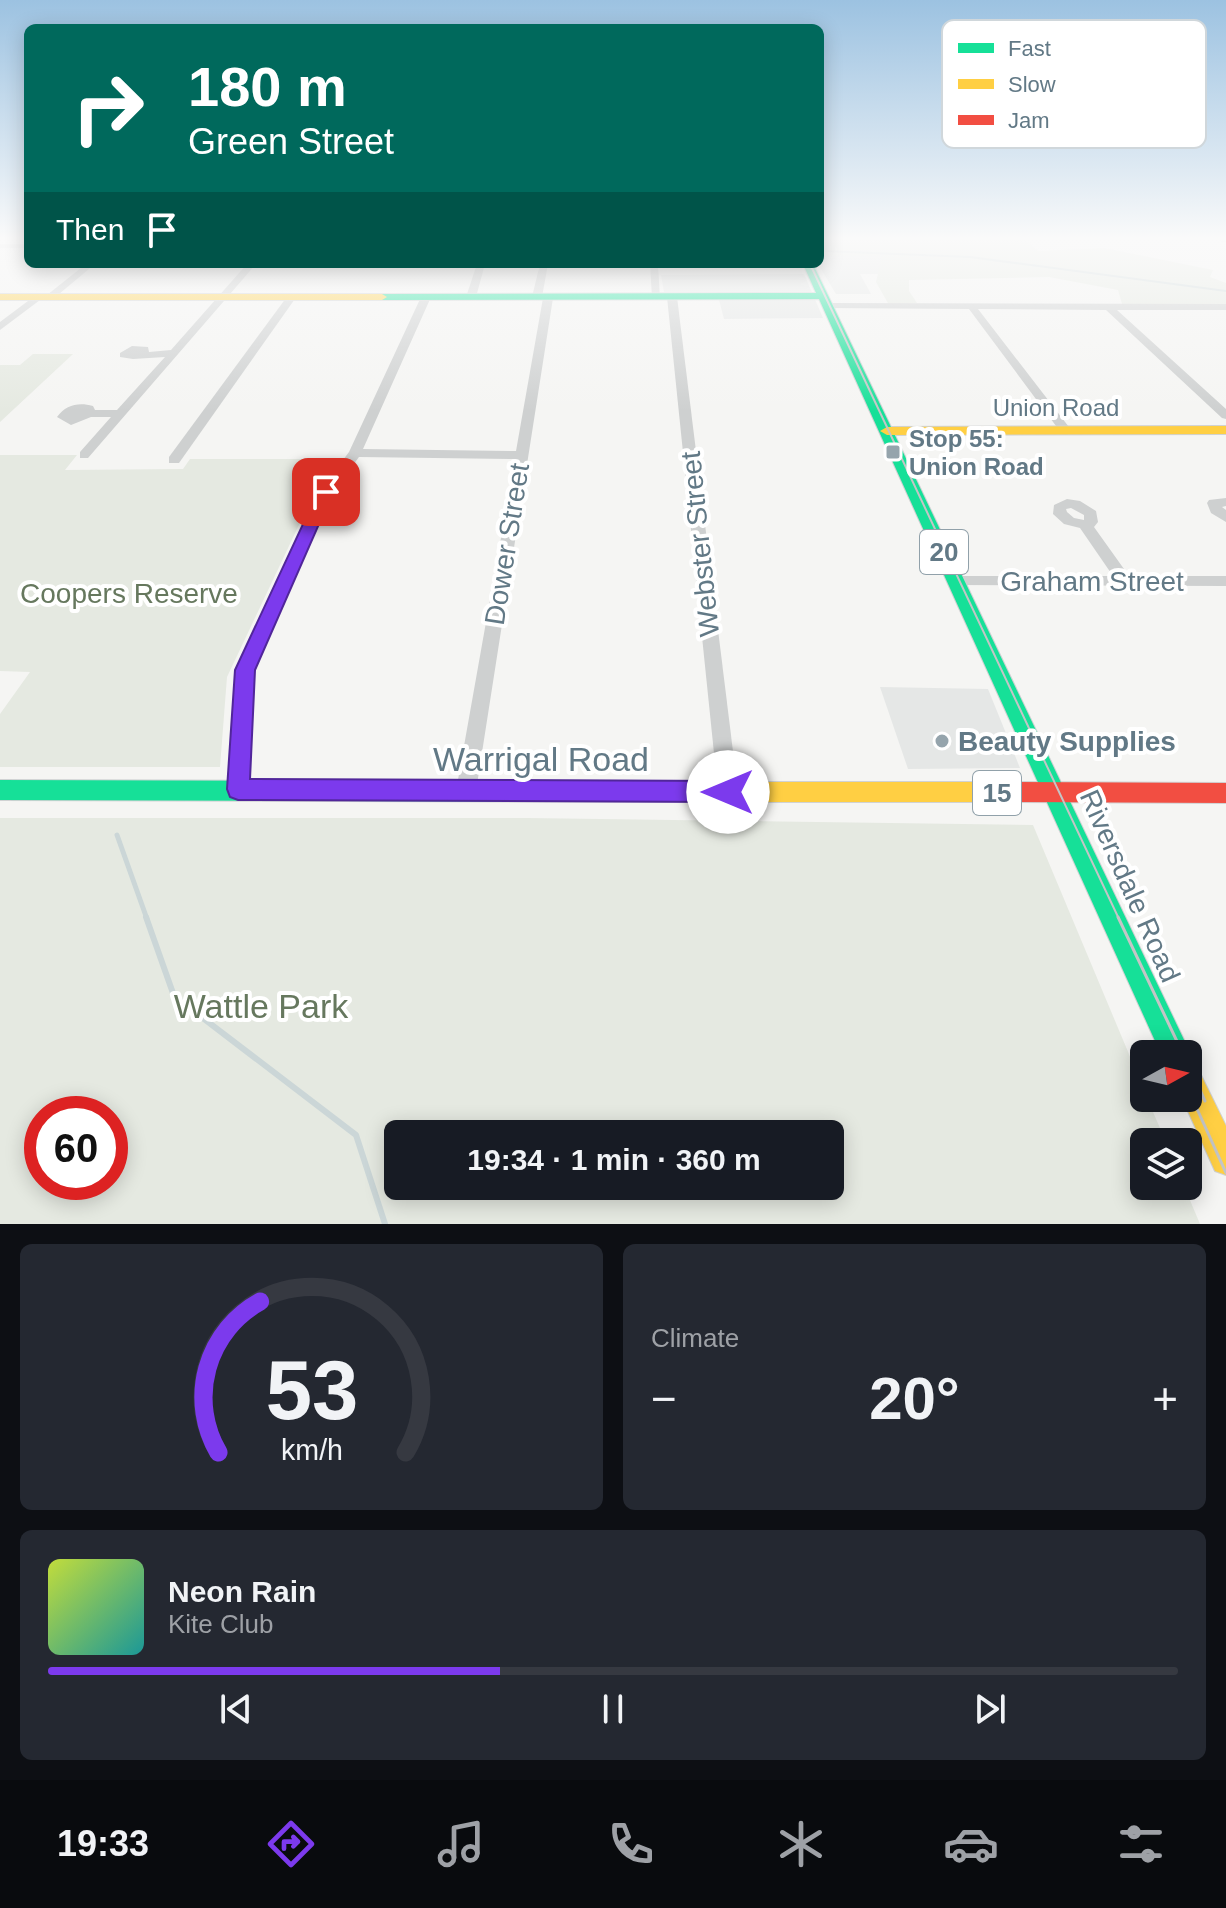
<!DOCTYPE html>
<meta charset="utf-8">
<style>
:root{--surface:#171b24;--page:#242831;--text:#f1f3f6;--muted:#9ea1a6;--line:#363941;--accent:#7c3aed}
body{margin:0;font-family:Arial,sans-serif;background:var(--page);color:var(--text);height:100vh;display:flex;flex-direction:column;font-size:30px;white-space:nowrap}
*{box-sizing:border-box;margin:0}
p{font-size:26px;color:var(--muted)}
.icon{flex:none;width:44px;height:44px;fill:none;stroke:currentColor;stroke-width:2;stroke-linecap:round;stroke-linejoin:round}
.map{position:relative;height:1224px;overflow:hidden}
.sheet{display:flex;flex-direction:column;gap:20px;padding:20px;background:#0d0f14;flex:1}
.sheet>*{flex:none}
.banner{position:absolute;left:24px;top:24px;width:800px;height:244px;border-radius:12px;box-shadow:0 4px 20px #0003;background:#00695c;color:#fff;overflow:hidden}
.needle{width:52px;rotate:82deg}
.buttons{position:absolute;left:1130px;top:1040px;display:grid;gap:16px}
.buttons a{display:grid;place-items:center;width:72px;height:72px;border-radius:12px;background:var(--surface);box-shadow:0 4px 20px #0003;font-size:40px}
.speed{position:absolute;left:24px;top:1096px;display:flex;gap:16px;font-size:40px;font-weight:700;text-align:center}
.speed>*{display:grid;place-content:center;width:104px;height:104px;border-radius:50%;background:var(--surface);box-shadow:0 4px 20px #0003;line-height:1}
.speed .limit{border:12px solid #d22;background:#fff;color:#111}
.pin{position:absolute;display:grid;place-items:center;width:68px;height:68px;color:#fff;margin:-34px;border-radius:16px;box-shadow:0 4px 12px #0006}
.me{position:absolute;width:88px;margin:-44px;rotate:270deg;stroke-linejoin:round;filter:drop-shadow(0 0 6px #0008)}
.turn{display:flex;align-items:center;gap:28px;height:168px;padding:0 32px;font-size:36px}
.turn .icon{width:104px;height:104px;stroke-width:2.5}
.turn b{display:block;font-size:56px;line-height:68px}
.then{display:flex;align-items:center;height:76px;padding:0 32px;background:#0003;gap:16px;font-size:30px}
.big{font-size:60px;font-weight:700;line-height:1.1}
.sheet .card{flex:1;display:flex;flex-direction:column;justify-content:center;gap:12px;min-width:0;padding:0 28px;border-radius:12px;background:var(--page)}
.sheet .dial{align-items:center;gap:0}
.dial svg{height:208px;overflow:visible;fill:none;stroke:var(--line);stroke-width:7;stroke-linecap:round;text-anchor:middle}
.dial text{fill:var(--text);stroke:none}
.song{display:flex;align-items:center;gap:24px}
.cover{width:96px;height:96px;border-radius:12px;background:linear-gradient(135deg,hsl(70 70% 55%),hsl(180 70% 35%))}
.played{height:8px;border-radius:4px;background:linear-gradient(90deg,var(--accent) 40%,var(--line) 40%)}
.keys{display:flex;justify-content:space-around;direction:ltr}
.heat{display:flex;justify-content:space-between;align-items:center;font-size:44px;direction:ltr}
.sheet .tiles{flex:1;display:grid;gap:20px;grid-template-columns:1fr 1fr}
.card:last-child{grid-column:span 2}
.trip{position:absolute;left:384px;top:1120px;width:460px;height:80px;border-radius:12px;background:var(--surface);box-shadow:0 4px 20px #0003;font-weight:700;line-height:80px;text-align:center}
.tab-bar{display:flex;height:128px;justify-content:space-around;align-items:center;background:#090b0e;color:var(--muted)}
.tab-bar .icon{width:56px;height:56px}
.tab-bar .current{color:var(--accent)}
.tab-bar b{font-size:36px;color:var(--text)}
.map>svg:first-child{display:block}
.built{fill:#e5e7e6}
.green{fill:#e5e9e1;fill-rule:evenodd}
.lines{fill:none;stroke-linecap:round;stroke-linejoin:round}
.stream-far2{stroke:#cbd6d7;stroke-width:2}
.stream-far1{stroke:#cbd6d7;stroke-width:5}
.stream{stroke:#cbd6d7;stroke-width:6}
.fast-casing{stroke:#d0d2d3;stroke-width:2}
.slow-casing{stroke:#d0d2d3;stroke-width:2}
.jam-casing{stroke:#d0d2d3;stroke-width:2}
.street{fill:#ced0d0;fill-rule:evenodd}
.fast{fill:#16e098;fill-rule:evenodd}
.slow{fill:#ffcf43;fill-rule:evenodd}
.jam{fill:#f24e42;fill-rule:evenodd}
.tram-far1{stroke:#c4c5c6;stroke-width:2}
.tram{stroke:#c4c5c6;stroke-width:3}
.route{fill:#7c3aed;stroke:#51269a;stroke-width:2}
.poi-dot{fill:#95a4ac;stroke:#fff;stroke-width:3}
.labels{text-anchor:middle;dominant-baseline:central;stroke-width:8;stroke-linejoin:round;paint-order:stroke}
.far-street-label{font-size:24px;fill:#627986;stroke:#fff}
.far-poi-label{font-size:24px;font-weight:bold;fill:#627986;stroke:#fff;text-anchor:start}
.shield{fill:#fff;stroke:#91a1aa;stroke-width:2}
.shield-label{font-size:26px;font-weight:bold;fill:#627986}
.street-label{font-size:28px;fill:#627986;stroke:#fff}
.park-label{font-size:28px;fill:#66785e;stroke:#fff}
.poi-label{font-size:28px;font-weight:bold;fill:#627986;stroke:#fff;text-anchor:start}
.near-street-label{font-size:34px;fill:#627986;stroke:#fff}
.near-park-label{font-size:34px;fill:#66785e;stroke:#fff}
.key{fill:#fff;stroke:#d0d7db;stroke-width:2}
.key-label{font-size:22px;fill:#627986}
</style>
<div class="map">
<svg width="1226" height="1224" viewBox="0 0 1226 1224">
<rect width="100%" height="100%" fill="#f5f5f3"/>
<g class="built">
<polygon points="820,256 890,256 887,274 860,274 871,294 836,294 818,264"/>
<polygon points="804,274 823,318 724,319 717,292 664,292 661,275"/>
<polygon points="880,687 988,689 1020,768 908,769"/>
</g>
<g class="green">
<polygon points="820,240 1026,240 1038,251 1104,248 1213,270 1210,277 1226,283 1226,310 1122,304 1118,290 1049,277 909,280 909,291 917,303 889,305 876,282 882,256 820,256"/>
<polygon points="33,354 73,354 0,422 0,365 20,365"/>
<polygon points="0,455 77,455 65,470 183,469 190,459 340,459 315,491 227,677 220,767 0,767 0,714 30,672 0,671"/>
<path d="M0,818H528L1033,825L1144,1090V1098H1147L1166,1142H1144V1186H1184L1200,1224H0ZM42,1114H110V1182H42ZM398,1134H830V1186H398Z"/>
</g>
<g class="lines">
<polyline class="stream-far2" points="824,251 970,257 1226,291"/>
<polyline class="stream-far1" points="117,835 147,919"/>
<polyline class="stream" points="146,917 174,996 356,1135 385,1224"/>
<defs>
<g id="fast">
<polygon points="803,264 813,264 1186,1044 1190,1054 1188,1059 1188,1054 1161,1054 819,299 382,300 377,297 382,294 816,293"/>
<polygon points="0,780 687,782 695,785 698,792 695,799 687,802 0,800"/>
</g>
<g id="slow">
<polygon points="0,294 382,294 387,297 382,300 0,300"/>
<polygon points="1226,426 1226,434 887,435 880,431 887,427"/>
<polygon points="687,782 988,782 996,785 999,792 996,799 988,802 687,802 679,799 676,792 679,785"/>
<polygon points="1188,1064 1198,1069 1226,1126 1226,1175 1215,1171 1182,1098 1188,1098"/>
</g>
<polygon id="jam" points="988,782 1226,783 1226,803 988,802 980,799 977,792 980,785"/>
</defs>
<use href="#fast" class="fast-casing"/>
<use href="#slow" class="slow-casing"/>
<use href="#jam" class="jam-casing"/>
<g class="street">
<polygon points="1220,240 1226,240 1226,242 1221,242"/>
<rect x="0" y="244" width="28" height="4"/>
<polygon points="86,264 95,264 53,299 47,299 47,295"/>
<path d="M247,264H256L88,458H80V452L111,417H91L71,425L57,417C66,405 78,402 93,406L95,410H117L165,357L133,359L120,357V353L132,346L148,347L149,352L171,350Z"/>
<polygon points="477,264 485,264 476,297 471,300 466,297"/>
<polygon points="540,264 548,264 542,297 537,300 532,297"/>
<polygon points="650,264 658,264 660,299 652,297"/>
<polygon points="289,294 297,296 179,463 169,463 169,457"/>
<polygon points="426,294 431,297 363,449 516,451 543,298 548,295 553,298 476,791 473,797 466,800 459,797 456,791 515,459 359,457 332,493 254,670 248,789 245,795 238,798 231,795 228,789 236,670 319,492 349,452 421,297"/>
<polygon points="672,294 677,297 738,792 735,798 728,801 721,798 718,792 667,297"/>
<polygon points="36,295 44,297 0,330 0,322"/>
<polygon points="828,303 1226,304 1226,310 1117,310 1226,409 1226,419 1222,418 1106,310 978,309 1072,431 1066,435 1062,434 969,309 825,308 825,304"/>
<polygon points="1226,498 1226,506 1222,507 1226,510 1226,522 1211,513 1207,503 1209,500"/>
<path d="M1067,499L1080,501L1096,511L1098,522L1094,527L1129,576H1226V586L952,585L949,581L952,577L957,576H1113L1080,528L1064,524L1053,514L1054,505ZM1071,508L1084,515V520L1074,518L1067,512L1066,509Z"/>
</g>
<use href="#fast" class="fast"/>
<use href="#slow" class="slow"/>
<use href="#jam" class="jam"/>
<polyline class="tram-far1" points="810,264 1119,919"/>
<g class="tram">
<polyline points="1118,917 1183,1054"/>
<polyline points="1188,1064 1205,1101"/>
<polyline points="1188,1089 1226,1173"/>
</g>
</g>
<linearGradient id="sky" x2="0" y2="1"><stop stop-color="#9cc2e1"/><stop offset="0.58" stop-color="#fafafa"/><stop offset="1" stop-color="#fafafa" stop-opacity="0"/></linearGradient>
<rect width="1226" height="411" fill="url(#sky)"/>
<polygon class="route" points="326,487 333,492 255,670 250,779 728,781 736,784 739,792 736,799 728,802 238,800 230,797 227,789 235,670 318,492"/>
<g class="poi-dot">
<rect x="885" y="444" width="16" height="16" rx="4"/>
<circle cx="942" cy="741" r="8"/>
</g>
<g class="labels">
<g class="far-street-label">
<text x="1056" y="407">Union Road</text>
</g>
<g class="far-poi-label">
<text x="909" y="438">Stop 55:<tspan x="909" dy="28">Union Road</tspan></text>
</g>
<g class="shield">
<rect x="920" y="530" width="48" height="44" rx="6"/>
<rect x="973" y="771" width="48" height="44" rx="6"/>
</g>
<g class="shield-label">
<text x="944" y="552">20</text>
<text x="997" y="793">15</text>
</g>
<g class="street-label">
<text transform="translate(507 544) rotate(-81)">Dower Street</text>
<text transform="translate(700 544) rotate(-96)">Webster Street</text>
<text x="1092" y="581">Graham Street</text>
<text transform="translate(1130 886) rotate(66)">Riversdale Road</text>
</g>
<g class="park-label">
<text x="129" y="593">Coopers Reserve</text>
</g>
<g class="poi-label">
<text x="958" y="741">Beauty Supplies</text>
</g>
<g class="near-street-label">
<text x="541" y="759">Warrigal Road</text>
</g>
<g class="near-park-label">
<text x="261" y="1006">Wattle Park</text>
</g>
</g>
<rect x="942" y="20" width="264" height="128" rx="12" class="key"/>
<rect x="958" y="43" width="36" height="10" fill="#16e098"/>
<rect x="958" y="79" width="36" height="10" fill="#ffcf43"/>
<rect x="958" y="115" width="36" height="10" fill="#f24e42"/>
<g class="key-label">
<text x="1008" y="56">Fast</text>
<text x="1008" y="92">Slow</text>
<text x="1008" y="128">Jam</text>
</g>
</svg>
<div class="buttons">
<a><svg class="needle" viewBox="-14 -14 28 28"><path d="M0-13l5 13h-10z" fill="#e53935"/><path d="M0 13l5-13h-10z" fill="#9ea1a6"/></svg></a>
<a><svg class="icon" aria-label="layers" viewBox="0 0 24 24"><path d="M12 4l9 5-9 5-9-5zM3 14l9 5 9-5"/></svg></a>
</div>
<div class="speed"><div class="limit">60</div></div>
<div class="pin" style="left:326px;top:492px;background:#d93025"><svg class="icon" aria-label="arrive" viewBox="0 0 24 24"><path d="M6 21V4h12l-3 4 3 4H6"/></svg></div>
<svg class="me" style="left:728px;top:792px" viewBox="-20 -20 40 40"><circle r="19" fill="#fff"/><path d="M0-13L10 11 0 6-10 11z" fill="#7c3aed"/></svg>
<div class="trip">19:34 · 1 min · 360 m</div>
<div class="banner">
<div class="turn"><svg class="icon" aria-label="right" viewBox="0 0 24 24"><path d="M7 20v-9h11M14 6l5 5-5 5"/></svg><div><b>180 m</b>Green Street</div></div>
<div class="then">Then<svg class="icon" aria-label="arrive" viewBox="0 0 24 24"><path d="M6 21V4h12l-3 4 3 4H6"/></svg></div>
</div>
</div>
<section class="sheet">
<div class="tiles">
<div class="card dial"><svg viewBox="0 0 100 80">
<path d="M14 69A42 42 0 1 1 86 69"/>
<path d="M14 69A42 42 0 0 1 30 11" stroke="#7c3aed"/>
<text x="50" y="56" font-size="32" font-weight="700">53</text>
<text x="50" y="72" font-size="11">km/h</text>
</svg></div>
<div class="card"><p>Climate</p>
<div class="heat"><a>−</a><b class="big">20°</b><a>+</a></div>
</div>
<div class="card">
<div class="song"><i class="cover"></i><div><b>Neon Rain</b><p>Kite Club</p></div></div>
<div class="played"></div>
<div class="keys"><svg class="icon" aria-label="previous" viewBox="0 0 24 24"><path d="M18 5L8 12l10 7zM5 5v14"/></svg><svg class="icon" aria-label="pause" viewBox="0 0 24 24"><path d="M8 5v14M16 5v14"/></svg><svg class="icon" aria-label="next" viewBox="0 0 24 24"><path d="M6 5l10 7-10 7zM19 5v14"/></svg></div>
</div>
</div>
</section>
<nav class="tab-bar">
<b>19:33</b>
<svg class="icon current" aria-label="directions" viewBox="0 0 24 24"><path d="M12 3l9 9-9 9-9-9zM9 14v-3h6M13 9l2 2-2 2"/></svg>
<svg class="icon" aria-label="music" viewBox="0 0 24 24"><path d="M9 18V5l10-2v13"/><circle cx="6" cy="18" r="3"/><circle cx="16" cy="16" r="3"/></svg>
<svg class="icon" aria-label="phone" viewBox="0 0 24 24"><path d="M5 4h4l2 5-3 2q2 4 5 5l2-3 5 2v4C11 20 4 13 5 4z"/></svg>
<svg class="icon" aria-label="climate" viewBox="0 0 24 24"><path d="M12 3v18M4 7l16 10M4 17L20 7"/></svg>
<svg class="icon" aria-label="car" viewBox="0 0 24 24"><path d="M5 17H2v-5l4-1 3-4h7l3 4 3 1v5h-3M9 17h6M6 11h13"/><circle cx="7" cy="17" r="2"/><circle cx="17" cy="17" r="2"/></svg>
<svg class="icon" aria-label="filters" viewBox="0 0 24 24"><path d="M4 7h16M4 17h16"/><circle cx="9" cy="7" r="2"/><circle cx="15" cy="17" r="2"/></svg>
</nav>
